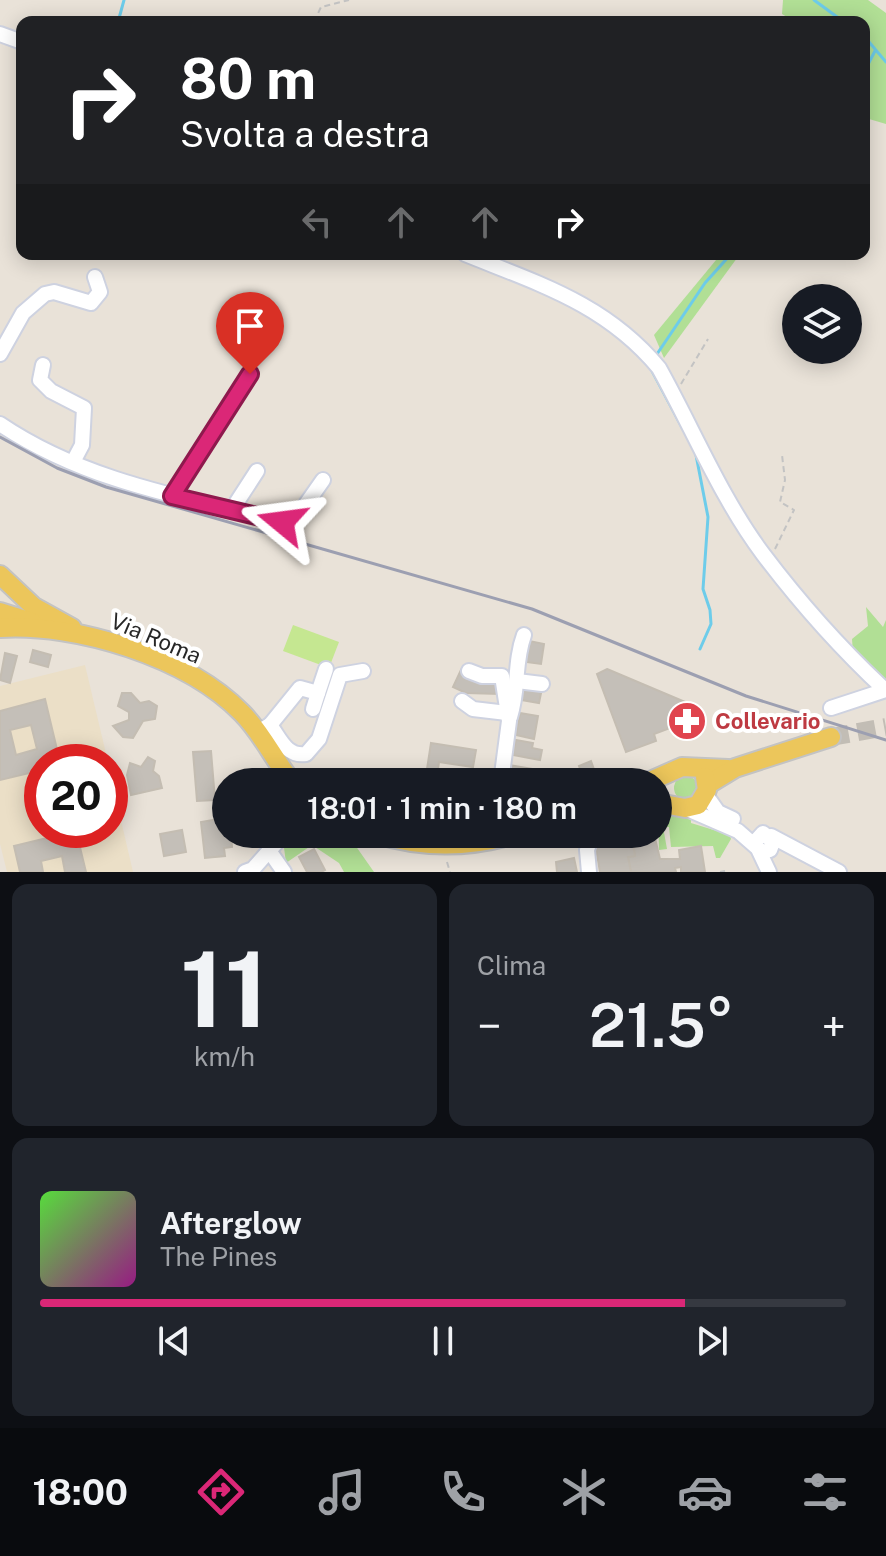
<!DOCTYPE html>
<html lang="it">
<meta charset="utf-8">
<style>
:root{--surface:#171b24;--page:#20242c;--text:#f1f3f6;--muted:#9ea1a6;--line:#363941;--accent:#db2777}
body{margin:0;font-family:"Public Sans",sans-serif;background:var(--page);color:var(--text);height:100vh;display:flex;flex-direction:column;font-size:30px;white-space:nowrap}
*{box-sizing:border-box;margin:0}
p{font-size:26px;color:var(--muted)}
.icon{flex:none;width:44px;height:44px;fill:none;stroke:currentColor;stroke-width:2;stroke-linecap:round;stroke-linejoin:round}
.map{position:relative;height:872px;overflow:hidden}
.drawer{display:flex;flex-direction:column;gap:12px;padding:12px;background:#0d0f14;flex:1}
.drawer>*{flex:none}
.banner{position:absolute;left:16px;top:16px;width:854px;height:244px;border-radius:16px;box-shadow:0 4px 20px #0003;background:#202124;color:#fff;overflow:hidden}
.controls{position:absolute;left:782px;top:284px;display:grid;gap:16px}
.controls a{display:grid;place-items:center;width:80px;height:80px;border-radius:50%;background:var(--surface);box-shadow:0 4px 20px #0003;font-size:40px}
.speed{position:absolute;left:24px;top:744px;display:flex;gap:16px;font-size:40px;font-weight:700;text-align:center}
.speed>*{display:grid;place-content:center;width:104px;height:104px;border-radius:50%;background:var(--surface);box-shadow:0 4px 20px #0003;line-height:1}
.speed .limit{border:12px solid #d22;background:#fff;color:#111}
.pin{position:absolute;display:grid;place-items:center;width:68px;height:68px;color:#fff;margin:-82px -34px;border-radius:50% 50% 50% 0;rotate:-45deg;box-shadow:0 0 8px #0007}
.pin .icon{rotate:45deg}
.me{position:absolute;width:88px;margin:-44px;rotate:286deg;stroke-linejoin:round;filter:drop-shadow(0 0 6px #0008)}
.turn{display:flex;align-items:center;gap:28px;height:168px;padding:0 32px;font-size:36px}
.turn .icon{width:104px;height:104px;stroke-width:2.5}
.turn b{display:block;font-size:56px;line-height:68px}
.lanes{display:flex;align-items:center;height:76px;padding:0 32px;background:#0003;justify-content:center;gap:40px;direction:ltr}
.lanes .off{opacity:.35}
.big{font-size:60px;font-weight:600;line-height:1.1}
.drawer .tile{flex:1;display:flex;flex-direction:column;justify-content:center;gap:12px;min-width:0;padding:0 28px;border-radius:16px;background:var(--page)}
.drawer .dial{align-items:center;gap:0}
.dial b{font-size:104px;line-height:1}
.song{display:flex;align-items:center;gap:24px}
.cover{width:96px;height:96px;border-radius:12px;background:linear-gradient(135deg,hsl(110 70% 55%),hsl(310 70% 35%))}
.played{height:8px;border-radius:4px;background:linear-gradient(90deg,var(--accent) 80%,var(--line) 80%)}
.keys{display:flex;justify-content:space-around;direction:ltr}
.heat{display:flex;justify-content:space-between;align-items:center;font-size:44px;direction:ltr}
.drawer .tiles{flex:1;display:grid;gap:12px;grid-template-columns:1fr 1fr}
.tile:last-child{grid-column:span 2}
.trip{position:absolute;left:212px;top:768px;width:460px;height:80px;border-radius:40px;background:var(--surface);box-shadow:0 4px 20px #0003;font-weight:600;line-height:80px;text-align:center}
.tabs{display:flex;height:128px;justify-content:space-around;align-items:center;background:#090b0e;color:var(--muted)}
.tabs .icon{width:56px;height:56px}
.tabs .current{color:var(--accent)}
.tabs b{font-size:36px;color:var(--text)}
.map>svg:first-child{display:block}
.education{fill:#ebdfc7}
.green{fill:#b1df95}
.pitch{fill:#c5e791}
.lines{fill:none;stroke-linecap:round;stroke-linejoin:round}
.stream{stroke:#6dccea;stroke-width:3}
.building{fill:#c4bfb8;stroke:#c4bdb2;stroke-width:2;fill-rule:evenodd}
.major-tunnel{stroke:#c2bdb5;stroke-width:18;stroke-dasharray:18 9;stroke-linecap:butt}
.minor-casing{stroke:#ced2e0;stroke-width:18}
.major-casing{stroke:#c3c3c3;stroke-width:22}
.path{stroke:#c3c3c3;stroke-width:2;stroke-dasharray:6 4;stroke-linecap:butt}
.minor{stroke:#fff;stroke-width:14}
.major{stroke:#ecc65b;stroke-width:18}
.rail{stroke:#9c9fb1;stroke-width:3}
.route-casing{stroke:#8e194d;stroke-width:20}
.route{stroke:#db2777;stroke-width:14}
.labels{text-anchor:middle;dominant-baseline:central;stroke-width:8;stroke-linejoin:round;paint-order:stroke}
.street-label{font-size:22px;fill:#272727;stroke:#fff}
.health-label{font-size:22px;font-weight:bold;fill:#be3a42;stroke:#fff;text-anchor:start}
</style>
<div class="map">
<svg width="886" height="872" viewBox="0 0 886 872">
<rect width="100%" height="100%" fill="#e9e2d8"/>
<polygon class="education" points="85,665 108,762 42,762 42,830 110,830 110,773 133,872 7,872 0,844 0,686"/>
<g class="green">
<polygon points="783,0 868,0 886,13 886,124 869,119 868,81 864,85 864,22 795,22 782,14"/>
<polygon points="721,254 740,254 664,358 654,335"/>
<polygon points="866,607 883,627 886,620 886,682 853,653 852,639 868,626"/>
<circle cx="686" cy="788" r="12"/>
<polygon points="658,807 691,817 691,823 730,835 731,839 720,858 716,858 713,846 671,847 669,827 663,827 667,849 659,850"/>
<polygon points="293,834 348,835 374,872 344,872 339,863 312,845 286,863 283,840"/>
</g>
<polygon class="pitch" points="293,625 339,642 329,668 283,651"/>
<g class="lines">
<g class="stream">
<polyline points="814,0 844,22"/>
<polyline points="118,22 124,0"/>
<polyline points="864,36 886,62"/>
<polyline points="864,72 875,51"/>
<polyline points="655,357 705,283 731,254"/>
<polyline points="650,367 684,431"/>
<polyline points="696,455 708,517 703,589 710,610 711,624 700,649"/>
</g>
</g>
<g class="building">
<polygon points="529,641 544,644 541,664 526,662"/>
<polygon points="33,650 51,655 48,667 30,662"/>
<polygon points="5,653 17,656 10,683 0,680"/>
<polygon points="607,669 685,702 690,705 694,719 654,734 656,741 626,752 597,674"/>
<polygon points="461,670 474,677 499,677 500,694 466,693 453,687"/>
<polygon points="524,685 542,688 539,703 521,700"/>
<polygon points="122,693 131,693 140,703 149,701 157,706 155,719 143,721 133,738 123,737 113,726 129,720 129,712 118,706"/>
<path d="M45,699L60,762H42V770L0,780V711ZM31,725L37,749L16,755L10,730Z"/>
<polygon points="520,713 538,716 534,739 516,735"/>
<polygon points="516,740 533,743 532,748 542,750 540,760 513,755"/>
<polygon points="431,743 476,750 473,767 439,762 436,782 425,782"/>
<polygon points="211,751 215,800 197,801 193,752"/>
<polygon points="148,757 155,761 153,771 159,776 162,788 131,795 127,775 130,763 141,767"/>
<polygon points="591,761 597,778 585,782 579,766"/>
<polygon points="509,765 533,769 531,782 506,781"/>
<polygon points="42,770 42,794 36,771"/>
<polygon points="219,819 220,826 226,826 226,834 231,834 232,847 224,848 225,856 205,858 201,822"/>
<polygon points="50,830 81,830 52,837"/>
<polygon points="182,830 186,852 164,856 160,834"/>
<polygon points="76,831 86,872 65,872 62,856 41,861 43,872 20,872 14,846"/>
<polygon points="654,834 660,859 680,859 679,850 701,846 705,872 681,872 681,867 675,868 676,872 631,872 628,857 635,856 632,837"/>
<polygon points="632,837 635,856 628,857 631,872 600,872 595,842"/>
<polygon points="314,849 325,870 321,872 307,872 299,857"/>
<polygon points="574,858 577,872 557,872 556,862"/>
</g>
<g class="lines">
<polyline class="major-tunnel" points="831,737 886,727"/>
<defs>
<g id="minor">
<polyline points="0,34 22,42"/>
<path d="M465,254C539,284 606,304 659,368C693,429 721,498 763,554C800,603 840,648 885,690"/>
<polyline points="0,354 23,313 45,294 54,292 91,303 100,292 95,277"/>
<polyline points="43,365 40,380 51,391 84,408 82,445 73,462"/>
<path d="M0,424C84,481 185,498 282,522H292L297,517L323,480"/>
<polyline points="172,496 250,374"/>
<polyline points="233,508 257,471"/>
<polyline points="469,671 482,676 502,676 509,721 501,782"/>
<polyline points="517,681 542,684"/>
<polyline points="318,693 326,669"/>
<polyline points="462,701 473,709 507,713"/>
<polyline points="831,708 886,690"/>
<path d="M510,717C519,689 514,662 524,635"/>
<polyline points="270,725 300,688 318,693 313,709"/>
<path d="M257,732L270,725C280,738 286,757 306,754L319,739L340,675L363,671"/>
<polyline points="706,795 718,812 733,819"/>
<polyline points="685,808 738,831 762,852 770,850 773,842 763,833 754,843"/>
<polyline points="771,836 839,872"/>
<polyline points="759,851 769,872"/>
<polyline points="270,852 284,872"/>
<polyline points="245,872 253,869 284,834"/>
<polyline points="589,872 587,850 592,834"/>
</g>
<g id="major">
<polyline points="0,575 34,607 72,628"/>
<polyline points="0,612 32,622"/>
<path d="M0,628C77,623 187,657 242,713C262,733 274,760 292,782"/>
<polyline points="648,782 682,767 728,769"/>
<polyline points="707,785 735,768 831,737"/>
<polyline points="658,803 685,808 698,805 707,790 705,777"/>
<path d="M376,834C422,848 469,848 515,834"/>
</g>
</defs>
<use href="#minor" class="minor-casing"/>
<use href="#major" class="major-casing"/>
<g class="path">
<polyline points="314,22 321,7 349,0"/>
<polyline points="681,384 708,339"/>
<polyline points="775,549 794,510 780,502 785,480 782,455"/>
<polyline points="542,845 551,834"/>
<polyline points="447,862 450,872"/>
<polyline points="720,872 725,871"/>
</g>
<use href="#minor" class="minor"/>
<use href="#major" class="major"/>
<polyline class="rail" points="0,437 57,468 106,487 532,609 746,696 886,740"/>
</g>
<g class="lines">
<defs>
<polyline id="route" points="250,374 172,496 282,522"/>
</defs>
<use href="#route" class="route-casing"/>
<use href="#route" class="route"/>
</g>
<defs>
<symbol id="pharmacy-disc" viewBox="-11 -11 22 22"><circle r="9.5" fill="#e0444e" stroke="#fff"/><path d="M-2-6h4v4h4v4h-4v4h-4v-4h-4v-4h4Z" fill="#fff"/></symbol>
</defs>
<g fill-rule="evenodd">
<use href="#pharmacy-disc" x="665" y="699" width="44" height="44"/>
</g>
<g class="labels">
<g class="street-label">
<text transform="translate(156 638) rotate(23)">Via Roma</text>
</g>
<g class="health-label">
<text x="715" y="721">Collevario</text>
</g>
</g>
</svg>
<div class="controls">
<a><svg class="icon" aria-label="layers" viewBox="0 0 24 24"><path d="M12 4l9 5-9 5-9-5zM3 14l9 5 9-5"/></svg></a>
</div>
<div class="speed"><div class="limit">20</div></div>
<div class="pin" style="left:250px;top:374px;background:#d93025"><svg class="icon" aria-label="arrive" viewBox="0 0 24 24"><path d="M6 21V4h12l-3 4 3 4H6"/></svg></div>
<svg class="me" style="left:282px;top:522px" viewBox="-20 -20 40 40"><path d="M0-17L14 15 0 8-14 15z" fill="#db2777" stroke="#fff" stroke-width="4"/></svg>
<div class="trip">18:01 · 1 min · 180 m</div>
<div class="banner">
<div class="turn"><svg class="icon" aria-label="right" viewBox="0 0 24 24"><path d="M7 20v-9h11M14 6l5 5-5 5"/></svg><div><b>80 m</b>Svolta a destra</div></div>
<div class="lanes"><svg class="icon off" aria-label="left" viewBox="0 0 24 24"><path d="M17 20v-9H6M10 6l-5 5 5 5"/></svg><svg class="icon off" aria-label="ahead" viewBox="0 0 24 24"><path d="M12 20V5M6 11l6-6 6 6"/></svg><svg class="icon off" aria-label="ahead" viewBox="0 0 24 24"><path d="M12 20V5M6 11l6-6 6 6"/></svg><svg class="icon" aria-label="right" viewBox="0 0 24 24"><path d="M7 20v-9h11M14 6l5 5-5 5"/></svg></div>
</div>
</div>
<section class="drawer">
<div class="tiles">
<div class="tile dial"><b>11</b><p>km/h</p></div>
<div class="tile"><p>Clima</p>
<div class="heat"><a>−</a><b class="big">21.5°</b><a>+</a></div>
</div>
<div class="tile">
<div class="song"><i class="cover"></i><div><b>Afterglow</b><p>The Pines</p></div></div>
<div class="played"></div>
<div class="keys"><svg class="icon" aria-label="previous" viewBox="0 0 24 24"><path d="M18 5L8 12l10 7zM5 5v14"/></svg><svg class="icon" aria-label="pause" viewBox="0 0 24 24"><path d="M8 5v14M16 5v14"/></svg><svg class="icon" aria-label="next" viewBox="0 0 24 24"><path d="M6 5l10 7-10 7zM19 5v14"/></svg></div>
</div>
</div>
</section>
<nav class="tabs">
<b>18:00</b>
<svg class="icon current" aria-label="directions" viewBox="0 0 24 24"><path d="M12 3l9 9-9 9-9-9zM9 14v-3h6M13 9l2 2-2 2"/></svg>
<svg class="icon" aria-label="music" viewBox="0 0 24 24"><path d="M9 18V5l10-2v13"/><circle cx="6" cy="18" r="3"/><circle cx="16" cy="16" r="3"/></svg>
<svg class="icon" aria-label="phone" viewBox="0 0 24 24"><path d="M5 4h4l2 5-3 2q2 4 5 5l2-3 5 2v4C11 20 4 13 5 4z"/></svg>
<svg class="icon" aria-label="climate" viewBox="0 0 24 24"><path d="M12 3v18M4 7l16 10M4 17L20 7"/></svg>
<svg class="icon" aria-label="car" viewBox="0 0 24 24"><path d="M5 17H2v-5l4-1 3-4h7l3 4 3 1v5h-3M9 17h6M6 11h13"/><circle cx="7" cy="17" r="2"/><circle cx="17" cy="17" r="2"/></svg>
<svg class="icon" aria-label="filters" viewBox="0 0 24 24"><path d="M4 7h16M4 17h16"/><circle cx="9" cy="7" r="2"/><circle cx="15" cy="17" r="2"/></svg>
</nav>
